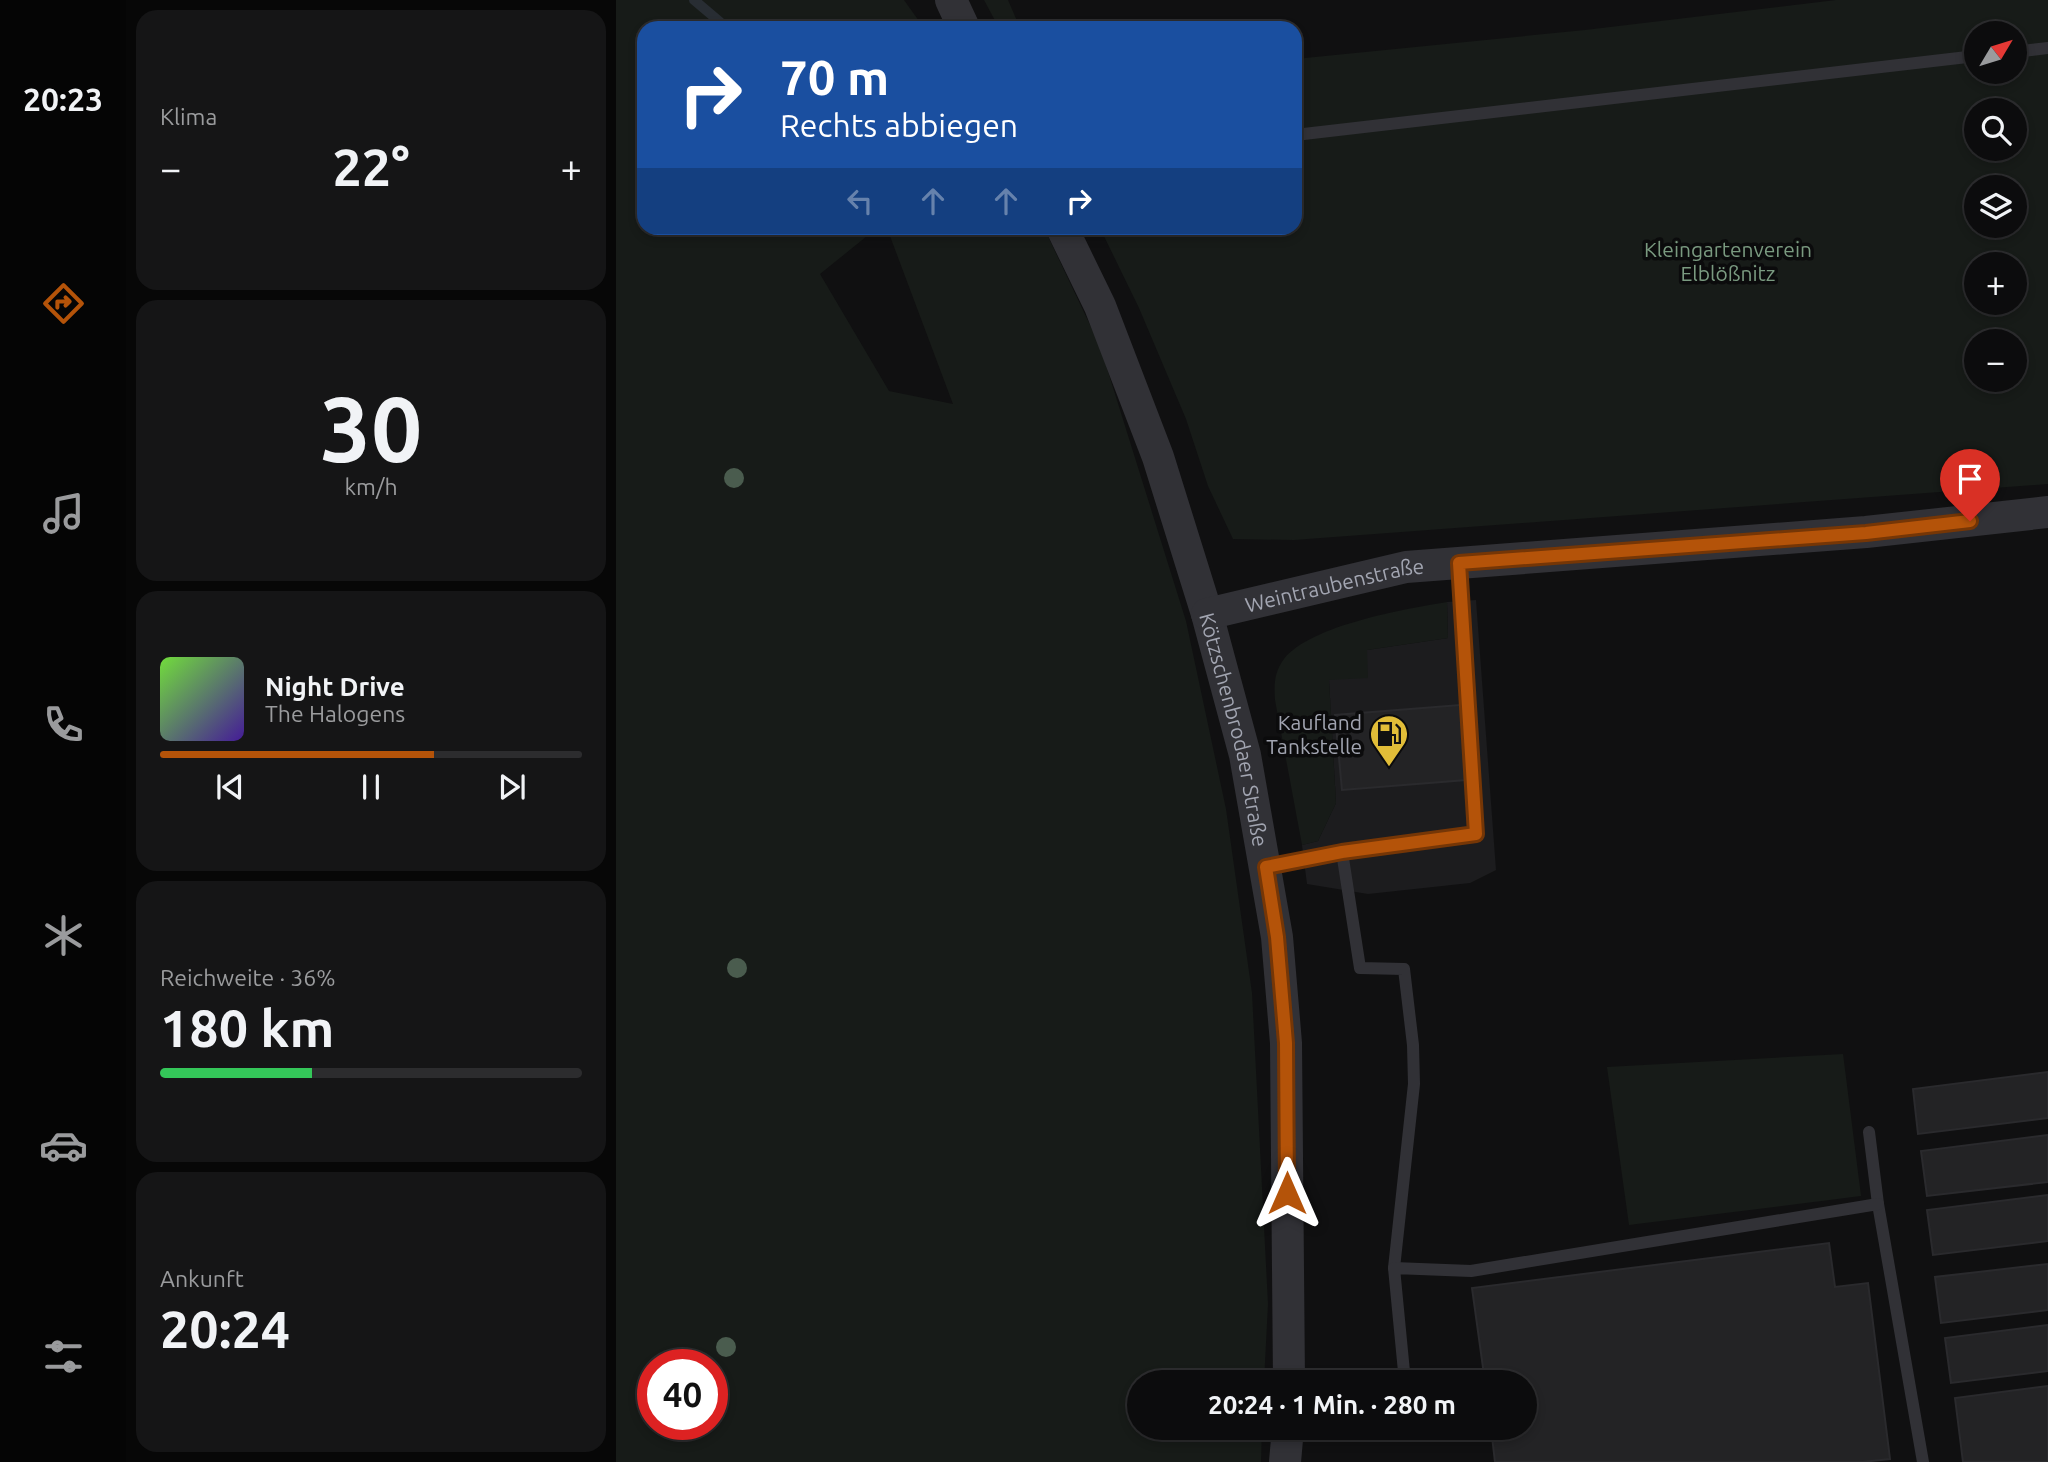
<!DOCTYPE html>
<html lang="de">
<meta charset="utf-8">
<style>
:root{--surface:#0c0c0d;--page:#151516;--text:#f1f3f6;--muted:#9a9b9d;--line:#2c2c2e;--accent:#b45309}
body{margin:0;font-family:Ubuntu,sans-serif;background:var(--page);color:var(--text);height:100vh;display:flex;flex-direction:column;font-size:26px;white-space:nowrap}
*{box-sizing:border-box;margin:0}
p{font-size:23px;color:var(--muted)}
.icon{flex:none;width:38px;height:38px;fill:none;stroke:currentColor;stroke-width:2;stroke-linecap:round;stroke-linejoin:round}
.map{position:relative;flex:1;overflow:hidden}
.details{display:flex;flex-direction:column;gap:10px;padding:10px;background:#070707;width:490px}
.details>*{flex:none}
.hud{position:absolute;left:21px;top:21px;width:665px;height:214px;border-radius:21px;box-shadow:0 4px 10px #0003,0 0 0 2px var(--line);background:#1a4fa0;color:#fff;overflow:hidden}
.needle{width:46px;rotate:52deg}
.buttons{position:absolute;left:1348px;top:21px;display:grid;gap:14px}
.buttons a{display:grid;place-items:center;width:63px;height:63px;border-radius:50%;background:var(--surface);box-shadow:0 4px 10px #0003,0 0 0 2px var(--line);font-size:35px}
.speed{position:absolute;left:21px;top:1349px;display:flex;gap:14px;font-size:35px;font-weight:700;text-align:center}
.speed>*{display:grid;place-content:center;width:91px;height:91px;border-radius:50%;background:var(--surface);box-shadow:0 4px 10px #0003,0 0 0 2px var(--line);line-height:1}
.speed .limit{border:10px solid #d22;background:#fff;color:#111}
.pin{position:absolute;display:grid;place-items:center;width:60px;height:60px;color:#fff;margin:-72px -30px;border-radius:50% 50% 50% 0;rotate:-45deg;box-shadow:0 0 7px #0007}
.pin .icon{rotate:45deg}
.me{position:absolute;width:77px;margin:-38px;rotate:0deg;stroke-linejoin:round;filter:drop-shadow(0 0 5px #0008)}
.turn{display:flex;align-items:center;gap:24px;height:147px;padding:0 28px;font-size:32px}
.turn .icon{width:91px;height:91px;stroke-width:2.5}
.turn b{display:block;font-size:49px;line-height:60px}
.lanes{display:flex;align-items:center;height:66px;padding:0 28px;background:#0003;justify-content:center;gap:35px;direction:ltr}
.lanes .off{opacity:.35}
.big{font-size:52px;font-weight:700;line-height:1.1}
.details .card{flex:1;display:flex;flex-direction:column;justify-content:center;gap:10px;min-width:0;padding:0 24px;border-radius:21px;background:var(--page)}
.details .dial{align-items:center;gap:0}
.dial b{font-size:91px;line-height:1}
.song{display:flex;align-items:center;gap:21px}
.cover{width:84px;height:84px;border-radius:10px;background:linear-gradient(135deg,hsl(100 70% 55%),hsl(260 70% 35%))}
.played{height:7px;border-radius:4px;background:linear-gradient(90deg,var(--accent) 65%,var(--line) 65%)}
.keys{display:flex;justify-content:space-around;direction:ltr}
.heat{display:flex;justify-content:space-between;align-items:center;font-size:38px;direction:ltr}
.charge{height:10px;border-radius:5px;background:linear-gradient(90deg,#34c759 36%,var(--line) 0)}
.trip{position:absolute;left:511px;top:1370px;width:410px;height:70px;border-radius:35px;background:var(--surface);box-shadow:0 4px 10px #0003,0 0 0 2px var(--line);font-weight:700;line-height:70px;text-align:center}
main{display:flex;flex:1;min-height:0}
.tab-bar{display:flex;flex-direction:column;width:126px;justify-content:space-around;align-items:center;background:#050505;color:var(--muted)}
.tab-bar .icon{width:49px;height:49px}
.tab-bar .current{color:var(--accent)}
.tab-bar b{font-size:32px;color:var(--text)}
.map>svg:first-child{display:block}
.built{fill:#1c1c1e}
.green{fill:#171b18;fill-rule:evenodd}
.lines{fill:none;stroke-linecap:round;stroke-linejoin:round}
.stream{stroke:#282d33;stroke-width:10}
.building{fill:#232325;stroke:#2a2a2d;stroke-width:2}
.service{stroke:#313136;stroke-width:12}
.tertiary{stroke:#313136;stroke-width:32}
.tree{fill:#4a5c4e}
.route-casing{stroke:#753606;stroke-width:18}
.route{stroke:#b45309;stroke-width:12}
.labels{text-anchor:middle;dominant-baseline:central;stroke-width:7;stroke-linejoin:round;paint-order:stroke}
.park-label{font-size:21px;fill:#7a9a80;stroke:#0b0b0c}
.street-label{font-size:21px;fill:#a2a5b1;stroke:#0b0b0c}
.poi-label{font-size:21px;fill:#a2a5b1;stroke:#0b0b0c;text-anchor:end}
</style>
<main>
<nav class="tab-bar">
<b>20:23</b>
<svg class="icon current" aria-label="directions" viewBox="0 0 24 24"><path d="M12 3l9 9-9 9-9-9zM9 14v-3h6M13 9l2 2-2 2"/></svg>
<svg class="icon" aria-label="music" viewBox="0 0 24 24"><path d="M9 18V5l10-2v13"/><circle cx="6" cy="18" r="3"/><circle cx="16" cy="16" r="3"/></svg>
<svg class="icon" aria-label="phone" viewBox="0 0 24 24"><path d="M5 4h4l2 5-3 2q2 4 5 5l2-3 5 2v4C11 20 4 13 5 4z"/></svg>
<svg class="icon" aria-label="climate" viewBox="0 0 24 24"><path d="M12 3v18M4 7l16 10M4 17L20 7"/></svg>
<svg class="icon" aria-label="car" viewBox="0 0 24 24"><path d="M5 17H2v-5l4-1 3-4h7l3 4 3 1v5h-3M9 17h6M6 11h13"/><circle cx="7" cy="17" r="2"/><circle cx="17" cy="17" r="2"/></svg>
<svg class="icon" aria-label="filters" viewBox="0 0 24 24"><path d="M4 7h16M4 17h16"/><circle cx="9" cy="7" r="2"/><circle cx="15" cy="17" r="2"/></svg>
</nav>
<section class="details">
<div class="card"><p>Klima</p>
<div class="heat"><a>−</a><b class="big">22°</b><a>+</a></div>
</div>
<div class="card dial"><b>30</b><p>km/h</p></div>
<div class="card">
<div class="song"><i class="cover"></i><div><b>Night Drive</b><p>The Halogens</p></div></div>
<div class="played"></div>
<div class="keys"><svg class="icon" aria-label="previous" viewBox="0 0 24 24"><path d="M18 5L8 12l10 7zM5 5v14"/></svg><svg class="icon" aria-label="pause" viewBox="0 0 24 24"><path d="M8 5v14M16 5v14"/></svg><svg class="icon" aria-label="next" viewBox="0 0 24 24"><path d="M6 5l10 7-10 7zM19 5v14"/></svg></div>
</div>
<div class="card"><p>Reichweite · 36%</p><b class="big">180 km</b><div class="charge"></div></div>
<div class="card"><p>Ankunft</p><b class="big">20:24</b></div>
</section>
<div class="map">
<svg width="1432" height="1462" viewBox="0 0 1432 1462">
<rect width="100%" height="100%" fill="#101011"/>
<polygon class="built" points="860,600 880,870 854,883 752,894 691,884 686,845 702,841 720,803 713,680 751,650 832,638 831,602"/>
<g class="green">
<path d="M0,0H288L308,28H28V228H261L204,274L273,391L337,404L271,228H428L484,346L570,621L610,809L636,993L652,1304L648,1382H523V1428H646L645,1462H0ZM37,1365H96V1424H37Z"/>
<polygon points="368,0 392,0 404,28 383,28"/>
<path d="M1220,0H1432V484L678,540L617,539L592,486L570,419L523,308L484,228H679V59L969,30ZM1360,33H1398V72H1360ZM1360,110H1398V149H1360ZM1360,187H1398V226H1360ZM1360,264H1398V303H1360ZM1360,341H1398V380H1360Z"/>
<path d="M831,602L832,638L751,650L752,678L713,680L720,803L702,841L686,845L659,700C658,685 658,672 668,659C695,625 789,609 831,602Z"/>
<polygon points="1227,1054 1245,1196 1013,1225 991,1067"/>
</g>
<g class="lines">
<polyline class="stream" points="78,0 104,22"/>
</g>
<g class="building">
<polygon points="844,705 850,780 726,790 719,715"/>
<polygon points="1432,1072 1432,1118 1302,1134 1297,1089"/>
<polygon points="1432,1135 1432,1182 1311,1196 1305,1151"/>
<polygon points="1432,1195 1432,1241 1317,1255 1311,1210"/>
<polygon points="1213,1243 1219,1287 1252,1283 1274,1459 1246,1462 879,1462 875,1428 908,1428 908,1382 869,1382 856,1288"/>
<polygon points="1432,1264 1432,1310 1325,1323 1319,1277"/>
<polygon points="1432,1325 1432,1371 1335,1383 1329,1338"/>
<polygon points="1432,1386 1432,1462 1347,1462 1339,1398"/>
</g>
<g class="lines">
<g class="service">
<polyline points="1398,52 1432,48"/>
<polyline points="679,135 1360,56"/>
<polyline points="726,852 744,968 788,969 797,1045 798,1084 778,1268"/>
<polyline points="650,867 726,852 860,834 843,563"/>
<polyline points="1253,1132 1262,1204 1307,1462"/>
<polyline points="789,1382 778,1268 855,1271 1262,1204"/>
</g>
<g class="tertiary">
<polyline points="335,0 348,28"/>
<path id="s1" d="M446,228L484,306L542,457L591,614L629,755L661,937L670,1043L673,1382"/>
<path id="s2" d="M591,614L790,567L1250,532L1432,512"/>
<polyline points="669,1462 672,1428"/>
</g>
</g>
<g class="tree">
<circle cx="118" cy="478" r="10"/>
<circle cx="121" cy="968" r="10"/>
<circle cx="110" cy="1347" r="10"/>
</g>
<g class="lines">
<defs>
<polyline id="route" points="671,1193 670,1043 661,937 650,867 726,852 860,834 843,563 1250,533 1354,521"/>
</defs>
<use href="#route" class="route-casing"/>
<use href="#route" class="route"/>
</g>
<defs>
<symbol id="fuel-pin" viewBox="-11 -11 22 30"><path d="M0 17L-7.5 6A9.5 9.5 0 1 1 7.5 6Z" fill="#e1bd38" stroke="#0b0b0c"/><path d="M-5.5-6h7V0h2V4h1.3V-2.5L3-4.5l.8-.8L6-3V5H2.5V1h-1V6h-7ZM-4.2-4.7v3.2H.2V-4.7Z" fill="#111"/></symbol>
</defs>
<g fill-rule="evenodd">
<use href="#fuel-pin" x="751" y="712" width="44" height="60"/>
</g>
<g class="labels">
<g class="park-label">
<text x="1112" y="249">Kleingartenverein<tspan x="1112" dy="24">Elblößnitz</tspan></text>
</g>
<g class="street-label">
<text stroke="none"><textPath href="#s2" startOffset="131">Weintraubenstraße</textPath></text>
<text stroke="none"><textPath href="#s1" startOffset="532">Kötzschenbrodaer Straße</textPath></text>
</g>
<g class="poi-label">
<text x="746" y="722">Kaufland<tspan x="746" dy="24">Tankstelle</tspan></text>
</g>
</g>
</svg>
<div class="buttons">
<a><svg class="needle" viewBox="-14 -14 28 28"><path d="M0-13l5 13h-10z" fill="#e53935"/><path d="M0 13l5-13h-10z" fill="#9a9b9d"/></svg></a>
<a><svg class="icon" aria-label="search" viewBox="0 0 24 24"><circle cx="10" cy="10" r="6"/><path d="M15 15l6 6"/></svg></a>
<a><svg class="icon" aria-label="layers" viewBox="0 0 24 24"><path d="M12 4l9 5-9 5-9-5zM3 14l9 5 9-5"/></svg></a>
<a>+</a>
<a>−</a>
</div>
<div class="speed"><div class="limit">40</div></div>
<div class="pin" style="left:1354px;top:521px;background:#d93025"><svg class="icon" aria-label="arrive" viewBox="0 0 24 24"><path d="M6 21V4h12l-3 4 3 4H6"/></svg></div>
<svg class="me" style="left:671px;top:1193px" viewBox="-20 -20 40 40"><path d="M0-17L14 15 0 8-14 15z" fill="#b45309" stroke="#fff" stroke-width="4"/></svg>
<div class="trip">20:24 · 1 Min. · 280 m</div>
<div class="hud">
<div class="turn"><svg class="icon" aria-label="right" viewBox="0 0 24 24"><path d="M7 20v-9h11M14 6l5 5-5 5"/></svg><div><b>70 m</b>Rechts abbiegen</div></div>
<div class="lanes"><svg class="icon off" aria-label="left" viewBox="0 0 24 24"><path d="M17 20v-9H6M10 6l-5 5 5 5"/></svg><svg class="icon off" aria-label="ahead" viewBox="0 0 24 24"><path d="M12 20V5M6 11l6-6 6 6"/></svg><svg class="icon off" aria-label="ahead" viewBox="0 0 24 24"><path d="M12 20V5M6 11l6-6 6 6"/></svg><svg class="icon" aria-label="right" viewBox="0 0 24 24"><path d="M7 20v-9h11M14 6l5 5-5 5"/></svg></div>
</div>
</div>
</main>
